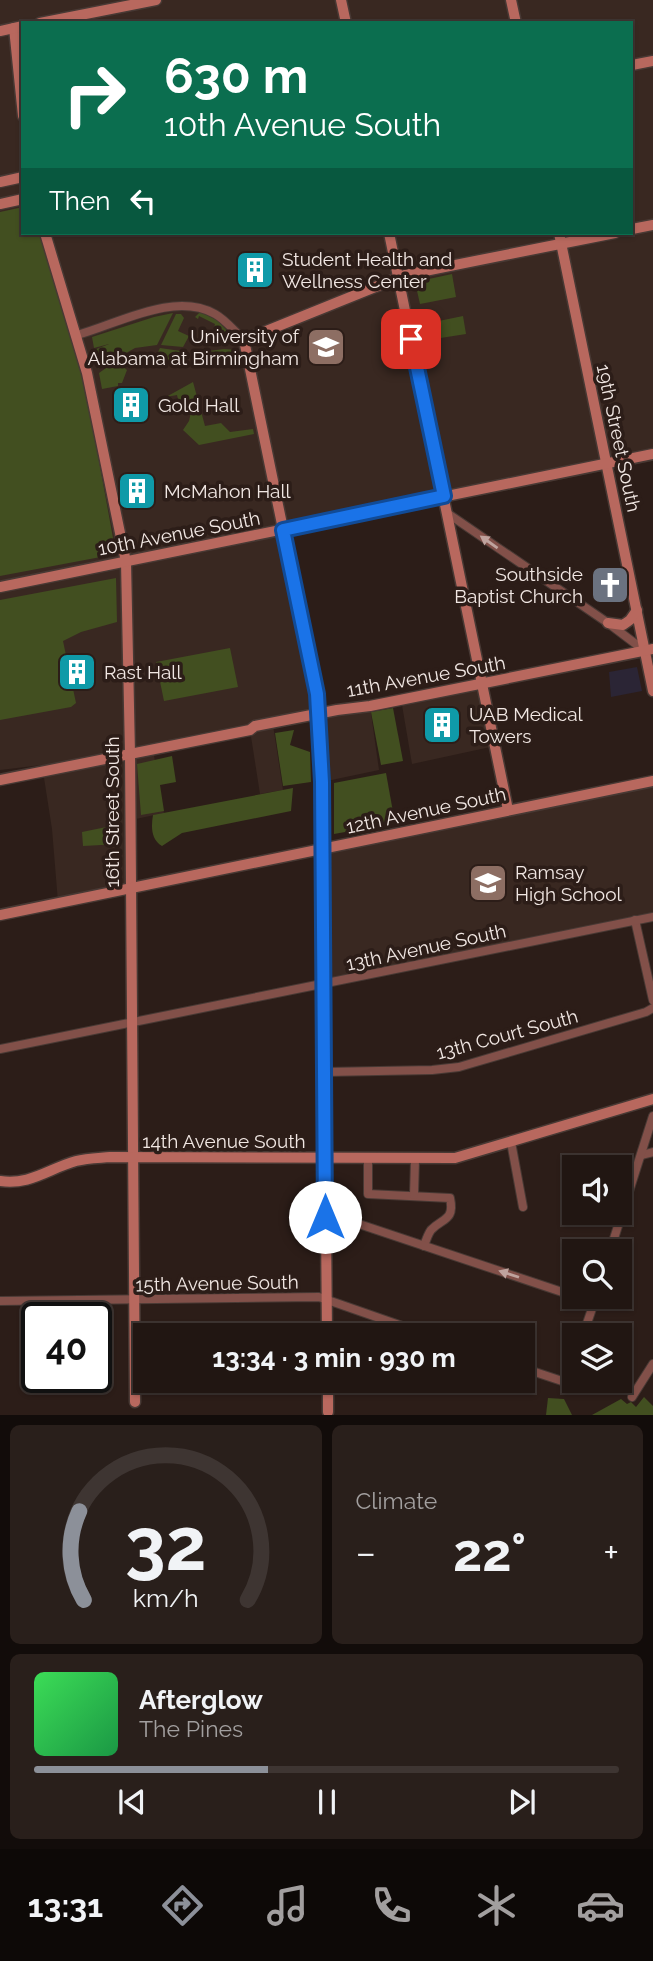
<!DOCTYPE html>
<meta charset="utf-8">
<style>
:root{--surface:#211612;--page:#291f1b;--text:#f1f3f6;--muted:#a29f9f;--line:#3e3532;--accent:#8c9099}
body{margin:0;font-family:Raleway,sans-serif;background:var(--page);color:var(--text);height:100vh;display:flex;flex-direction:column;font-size:26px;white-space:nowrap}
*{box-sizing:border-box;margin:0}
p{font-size:23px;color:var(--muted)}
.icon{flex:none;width:38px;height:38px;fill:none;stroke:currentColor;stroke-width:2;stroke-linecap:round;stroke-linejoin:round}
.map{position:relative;height:1415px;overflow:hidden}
.sheet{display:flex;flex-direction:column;gap:10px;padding:10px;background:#120c0a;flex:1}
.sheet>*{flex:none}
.guide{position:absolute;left:21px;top:21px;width:612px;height:214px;border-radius:0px;box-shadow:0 2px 5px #0004,0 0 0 2px var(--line);background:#0b6e4f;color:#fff;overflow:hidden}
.buttons{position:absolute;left:562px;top:1155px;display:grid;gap:14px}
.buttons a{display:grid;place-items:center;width:70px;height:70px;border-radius:0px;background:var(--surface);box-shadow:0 2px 5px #0004,0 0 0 2px var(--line);font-size:35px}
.speed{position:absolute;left:21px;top:1302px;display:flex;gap:14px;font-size:35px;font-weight:700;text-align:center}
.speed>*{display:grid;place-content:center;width:91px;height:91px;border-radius:50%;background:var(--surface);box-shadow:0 2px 5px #0004,0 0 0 2px var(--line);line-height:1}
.speed .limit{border:4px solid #111;border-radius:10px;background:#fff;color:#111}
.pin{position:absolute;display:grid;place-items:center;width:60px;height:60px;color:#fff;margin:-30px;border-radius:14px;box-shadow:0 4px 10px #0006}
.me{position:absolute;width:77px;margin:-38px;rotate:0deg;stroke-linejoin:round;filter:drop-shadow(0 0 5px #0008)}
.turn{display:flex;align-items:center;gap:24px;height:147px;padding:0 28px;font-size:32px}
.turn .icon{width:91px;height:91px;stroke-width:2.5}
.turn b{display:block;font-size:49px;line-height:60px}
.then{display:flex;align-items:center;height:66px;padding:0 28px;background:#0003;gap:14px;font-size:26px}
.big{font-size:52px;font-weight:700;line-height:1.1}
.sheet .card{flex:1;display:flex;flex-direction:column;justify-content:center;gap:10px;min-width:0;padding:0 24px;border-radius:10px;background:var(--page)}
.sheet .dial{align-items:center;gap:0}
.dial svg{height:182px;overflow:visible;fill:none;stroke:var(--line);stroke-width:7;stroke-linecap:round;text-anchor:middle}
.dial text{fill:var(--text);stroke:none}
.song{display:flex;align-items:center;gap:21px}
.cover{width:84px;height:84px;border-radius:10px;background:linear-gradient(135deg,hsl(130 70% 55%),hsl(140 70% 35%))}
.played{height:7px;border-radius:4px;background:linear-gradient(90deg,var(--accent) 40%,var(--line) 40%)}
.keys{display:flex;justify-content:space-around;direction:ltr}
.heat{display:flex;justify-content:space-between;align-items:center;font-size:38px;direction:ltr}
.sheet .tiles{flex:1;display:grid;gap:10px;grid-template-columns:1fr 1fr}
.card:last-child{grid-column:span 2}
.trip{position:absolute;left:133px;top:1323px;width:402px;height:70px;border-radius:0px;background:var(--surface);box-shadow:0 2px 5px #0004,0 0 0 2px var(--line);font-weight:700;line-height:70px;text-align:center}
.menu{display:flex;height:112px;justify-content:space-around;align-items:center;background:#0d0907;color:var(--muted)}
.menu .icon{width:49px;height:49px}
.menu .active{color:var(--accent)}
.menu b{font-size:32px;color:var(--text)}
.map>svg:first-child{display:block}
.commercial{fill:#2b2535}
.education{fill:#392821;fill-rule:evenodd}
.green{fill:#424f20}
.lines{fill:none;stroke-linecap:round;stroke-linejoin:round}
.street-casing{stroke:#483934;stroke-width:10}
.secondary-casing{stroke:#483934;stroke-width:13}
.street{stroke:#825049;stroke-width:8}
.secondary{stroke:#b8685e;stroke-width:10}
.oneway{fill:#bfa39e}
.route-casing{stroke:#114b97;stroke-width:18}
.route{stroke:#1a73e8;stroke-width:12}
.labels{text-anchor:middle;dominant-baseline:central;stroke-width:7;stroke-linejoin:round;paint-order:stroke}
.poi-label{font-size:19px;fill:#f1e7e3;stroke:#2c1d18;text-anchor:start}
.street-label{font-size:19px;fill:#f1e7e3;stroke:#2c1d18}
</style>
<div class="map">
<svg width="653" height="1415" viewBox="0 0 653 1415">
<rect width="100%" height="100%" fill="#2c1d18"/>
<polygon class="commercial" points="637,667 642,691 611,697 609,672"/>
<g class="education">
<path d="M0,0H653V461L290,534L319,713L482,684L495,746L412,764L402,705L370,706L379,770L322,782L319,717L273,725L283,790L260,794L250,730L153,750L164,813L131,820L130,887L58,902L52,829L42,765L0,770ZM23,23H632V233H23Z"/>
<polygon points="653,781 653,917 324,984 323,849"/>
</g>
<g class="green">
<polygon points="23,207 23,233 41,233 82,367 115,549 112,553 106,556 0,576 0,212"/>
<polygon points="452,274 456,297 420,304 415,282"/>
<polygon points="200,312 217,320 230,334 214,345 207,342 209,337 212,337 215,324 199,316 198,319 195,317"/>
<polygon points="173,313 157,345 135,348 98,369 94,350 109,344 94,348 92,337 154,317"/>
<polygon points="176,314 181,314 184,318 178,331 189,336 183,347 161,345"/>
<polygon points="463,316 466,334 428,340 424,324"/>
<polygon points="160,348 188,352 155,367 152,365"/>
<polygon points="224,349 238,350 241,360 219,364 213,360 209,351"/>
<polygon points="116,361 127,370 122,383 118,383 118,386 102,389 99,373"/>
<polygon points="193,382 205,426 221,423 230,432 253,429 254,434 199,445 183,430 189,421 192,408 186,408 185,403 179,403 177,395 166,397"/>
<polygon points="116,578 117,622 81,632 63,641 76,703 71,707 0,720 0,600"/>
<polygon points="230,648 238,687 164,701 156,662"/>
<polygon points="393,708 403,761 381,765 371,712"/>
<polygon points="294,730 290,745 310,752 311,782 283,786 275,733"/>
<polygon points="172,756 176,782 160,785 164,811 141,815 137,764"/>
<polygon points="386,773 395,823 334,834 334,783"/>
<path d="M293,788L291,811L182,833L162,846C151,839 151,827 153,815Z"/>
<polygon points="121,824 120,844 83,846 82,832"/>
<polygon points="644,1397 653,1406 653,1415 592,1415 621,1399 627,1404 631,1402 636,1407"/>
<polygon points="548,1398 564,1399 572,1415 546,1415"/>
</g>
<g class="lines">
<defs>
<g id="street">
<path d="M77,335C118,324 174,291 215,314C226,320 234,331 244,340"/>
<polyline points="447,513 608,623 645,651"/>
<polyline points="635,920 653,1000"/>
<polyline points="0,1049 653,917"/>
<polyline points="325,1072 432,1070 459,1067 646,1012 653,1008"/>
<polyline points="511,1142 523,1207"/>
<polyline points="642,1155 653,1152"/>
<path d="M368,1159V1194L450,1198C455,1221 442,1218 431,1230C428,1234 426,1240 424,1246"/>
<polyline points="414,1195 415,1160"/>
<polyline points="325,1217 341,1218 574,1296"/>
<polyline points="610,1251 653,1116"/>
<polyline points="578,1297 594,1302"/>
<polyline points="0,1301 319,1297 428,1335"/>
<polyline points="583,1335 596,1297"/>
<polyline points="523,1368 568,1383 574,1363"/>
<polyline points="632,1397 653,1364"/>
</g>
<g id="secondary">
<polyline points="341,0 346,23"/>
<polyline points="511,0 516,23"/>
<polyline points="40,23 156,0"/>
<polyline points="14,28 23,116"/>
<polyline points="0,31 23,26"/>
<polyline points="632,65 653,61"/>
<polyline points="0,182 23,177"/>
<polyline points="0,204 23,199"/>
<polyline points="632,229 653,225"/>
<polyline points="45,233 87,373 126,562 130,754 135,1402"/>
<polyline points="389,233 508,810"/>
<polyline points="559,233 653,691"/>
<polyline points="0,587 653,454"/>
<polyline points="608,623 623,625 630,620 637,610"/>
<polyline points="0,780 250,730 255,726 337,710 370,706 653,649"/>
<polyline points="0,915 653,781"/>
<path d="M0,1181C29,1186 50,1168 76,1161C87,1158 99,1158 110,1157L455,1158L653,1099"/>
<polyline points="327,1335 322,782 317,694 244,340 405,275 615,233"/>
<polyline points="328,1381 328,1412"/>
</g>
</defs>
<use href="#street" class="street-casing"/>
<use href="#secondary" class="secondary-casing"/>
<use href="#street" class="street"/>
<use href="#secondary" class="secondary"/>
</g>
<defs><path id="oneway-solid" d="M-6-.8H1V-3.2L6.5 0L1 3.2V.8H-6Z" transform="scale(1.75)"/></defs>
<g class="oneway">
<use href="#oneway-solid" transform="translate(489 542) rotate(-145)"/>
<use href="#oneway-solid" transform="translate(509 1274) rotate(-162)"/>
</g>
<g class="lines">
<defs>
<polyline id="route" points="325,1217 322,782 317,694 283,530 444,496 411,339"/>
</defs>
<use href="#route" class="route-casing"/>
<use href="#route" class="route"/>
</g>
<defs>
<symbol id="building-square" viewBox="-11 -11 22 22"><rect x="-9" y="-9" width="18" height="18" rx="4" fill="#0f9aa8" stroke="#2c1d18"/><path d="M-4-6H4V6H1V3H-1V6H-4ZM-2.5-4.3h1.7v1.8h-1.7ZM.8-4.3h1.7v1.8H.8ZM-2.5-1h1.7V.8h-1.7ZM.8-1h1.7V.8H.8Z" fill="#fff"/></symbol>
<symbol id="university-square" viewBox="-11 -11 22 22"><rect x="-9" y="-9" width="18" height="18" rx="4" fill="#8d6e63" stroke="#2c1d18"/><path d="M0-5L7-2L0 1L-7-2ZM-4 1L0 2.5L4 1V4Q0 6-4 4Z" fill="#fff"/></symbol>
<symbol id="church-square" viewBox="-11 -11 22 22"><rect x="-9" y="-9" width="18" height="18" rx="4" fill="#6b7280" stroke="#2c1d18"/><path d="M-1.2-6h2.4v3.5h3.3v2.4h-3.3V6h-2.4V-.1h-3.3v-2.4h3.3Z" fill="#fff"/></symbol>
<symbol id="school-square" viewBox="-11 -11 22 22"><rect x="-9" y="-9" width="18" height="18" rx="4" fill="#8d6e63" stroke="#2c1d18"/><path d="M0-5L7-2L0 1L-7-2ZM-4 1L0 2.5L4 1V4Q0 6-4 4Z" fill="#fff"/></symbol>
</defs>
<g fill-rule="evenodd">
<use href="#building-square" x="233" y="248" width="44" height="44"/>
<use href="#university-square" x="304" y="325" width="44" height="44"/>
<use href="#building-square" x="109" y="383" width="44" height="44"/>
<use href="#building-square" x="115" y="469" width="44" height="44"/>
<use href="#church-square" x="588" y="563" width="44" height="44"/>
<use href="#building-square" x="55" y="650" width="44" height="44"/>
<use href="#building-square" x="420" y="703" width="44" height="44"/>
<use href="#school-square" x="466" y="861" width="44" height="44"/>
</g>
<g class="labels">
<g class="poi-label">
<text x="282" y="259">Student Health and<tspan x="282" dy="22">Wellness Center</tspan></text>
<text x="299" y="336" text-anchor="end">University of<tspan x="299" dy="22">Alabama at Birmingham</tspan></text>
<text x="158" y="405">Gold Hall</text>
<text x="164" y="491">McMahon Hall</text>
<text x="583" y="574" text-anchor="end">Southside<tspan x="583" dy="22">Baptist Church</tspan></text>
<text x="104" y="672">Rast Hall</text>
<text x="469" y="714">UAB Medical<tspan x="469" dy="22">Towers</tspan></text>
<text x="515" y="872">Ramsay<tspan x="515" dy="22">High School</tspan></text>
</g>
<g class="street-label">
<text transform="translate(619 438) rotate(78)">19th Street South</text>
<text transform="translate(179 533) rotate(-11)">10th Avenue South</text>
<text transform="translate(426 676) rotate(-10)">11th Avenue South</text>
<text transform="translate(426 810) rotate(-12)">12th Avenue South</text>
<text transform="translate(112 812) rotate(-90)">16th Street South</text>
<text transform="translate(426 947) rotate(-12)">13th Avenue South</text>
<text transform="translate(507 1034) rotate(-15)">13th Court South</text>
<text x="224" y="1141">14th Avenue South</text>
<text transform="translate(217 1283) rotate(-1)">15th Avenue South</text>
</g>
</g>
</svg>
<div class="buttons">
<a><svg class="icon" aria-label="sound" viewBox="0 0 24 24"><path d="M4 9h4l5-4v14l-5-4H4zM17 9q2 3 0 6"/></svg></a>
<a><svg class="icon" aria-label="search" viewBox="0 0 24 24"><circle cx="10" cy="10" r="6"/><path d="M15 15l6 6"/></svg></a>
<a><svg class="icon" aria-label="layers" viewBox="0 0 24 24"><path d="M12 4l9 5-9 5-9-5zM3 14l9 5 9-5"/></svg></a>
</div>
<div class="speed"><div class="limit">40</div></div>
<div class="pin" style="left:411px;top:339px;background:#d93025"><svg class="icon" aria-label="arrive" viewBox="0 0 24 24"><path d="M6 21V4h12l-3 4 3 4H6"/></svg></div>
<svg class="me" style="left:325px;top:1217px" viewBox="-20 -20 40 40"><circle r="19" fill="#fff"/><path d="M0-13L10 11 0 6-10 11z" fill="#1a73e8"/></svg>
<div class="trip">13:34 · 3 min · 930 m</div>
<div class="guide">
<div class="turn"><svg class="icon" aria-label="right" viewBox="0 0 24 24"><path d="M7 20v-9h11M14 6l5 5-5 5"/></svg><div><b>630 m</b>10th Avenue South</div></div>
<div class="then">Then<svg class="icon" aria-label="left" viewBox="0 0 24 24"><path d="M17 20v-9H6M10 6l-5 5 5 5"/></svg></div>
</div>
</div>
<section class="sheet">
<div class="tiles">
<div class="card dial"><svg viewBox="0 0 100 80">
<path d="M14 69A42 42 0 1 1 86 69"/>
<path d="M14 69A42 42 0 0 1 12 30" stroke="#8c9099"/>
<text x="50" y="56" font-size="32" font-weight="700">32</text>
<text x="50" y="72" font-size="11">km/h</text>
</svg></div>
<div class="card"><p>Climate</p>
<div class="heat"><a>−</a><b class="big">22°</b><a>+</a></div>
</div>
<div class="card">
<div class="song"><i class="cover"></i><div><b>Afterglow</b><p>The Pines</p></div></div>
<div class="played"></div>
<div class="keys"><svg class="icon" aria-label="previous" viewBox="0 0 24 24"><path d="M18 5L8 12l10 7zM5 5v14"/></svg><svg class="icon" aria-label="pause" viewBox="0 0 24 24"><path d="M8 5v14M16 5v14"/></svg><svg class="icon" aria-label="next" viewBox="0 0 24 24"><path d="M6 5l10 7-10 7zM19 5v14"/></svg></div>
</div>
</div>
</section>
<nav class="menu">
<b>13:31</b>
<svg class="icon active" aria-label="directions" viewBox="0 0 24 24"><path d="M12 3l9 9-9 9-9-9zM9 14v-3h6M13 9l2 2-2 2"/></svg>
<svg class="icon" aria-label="music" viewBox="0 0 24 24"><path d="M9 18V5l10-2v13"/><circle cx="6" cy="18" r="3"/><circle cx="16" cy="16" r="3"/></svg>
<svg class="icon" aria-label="phone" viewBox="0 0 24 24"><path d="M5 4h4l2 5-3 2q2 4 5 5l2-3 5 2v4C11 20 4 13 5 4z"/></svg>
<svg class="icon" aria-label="climate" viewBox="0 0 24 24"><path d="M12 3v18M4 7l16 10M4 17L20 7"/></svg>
<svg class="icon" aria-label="car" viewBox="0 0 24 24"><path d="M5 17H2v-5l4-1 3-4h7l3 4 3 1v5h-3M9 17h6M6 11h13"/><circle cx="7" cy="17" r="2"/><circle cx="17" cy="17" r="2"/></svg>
</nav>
